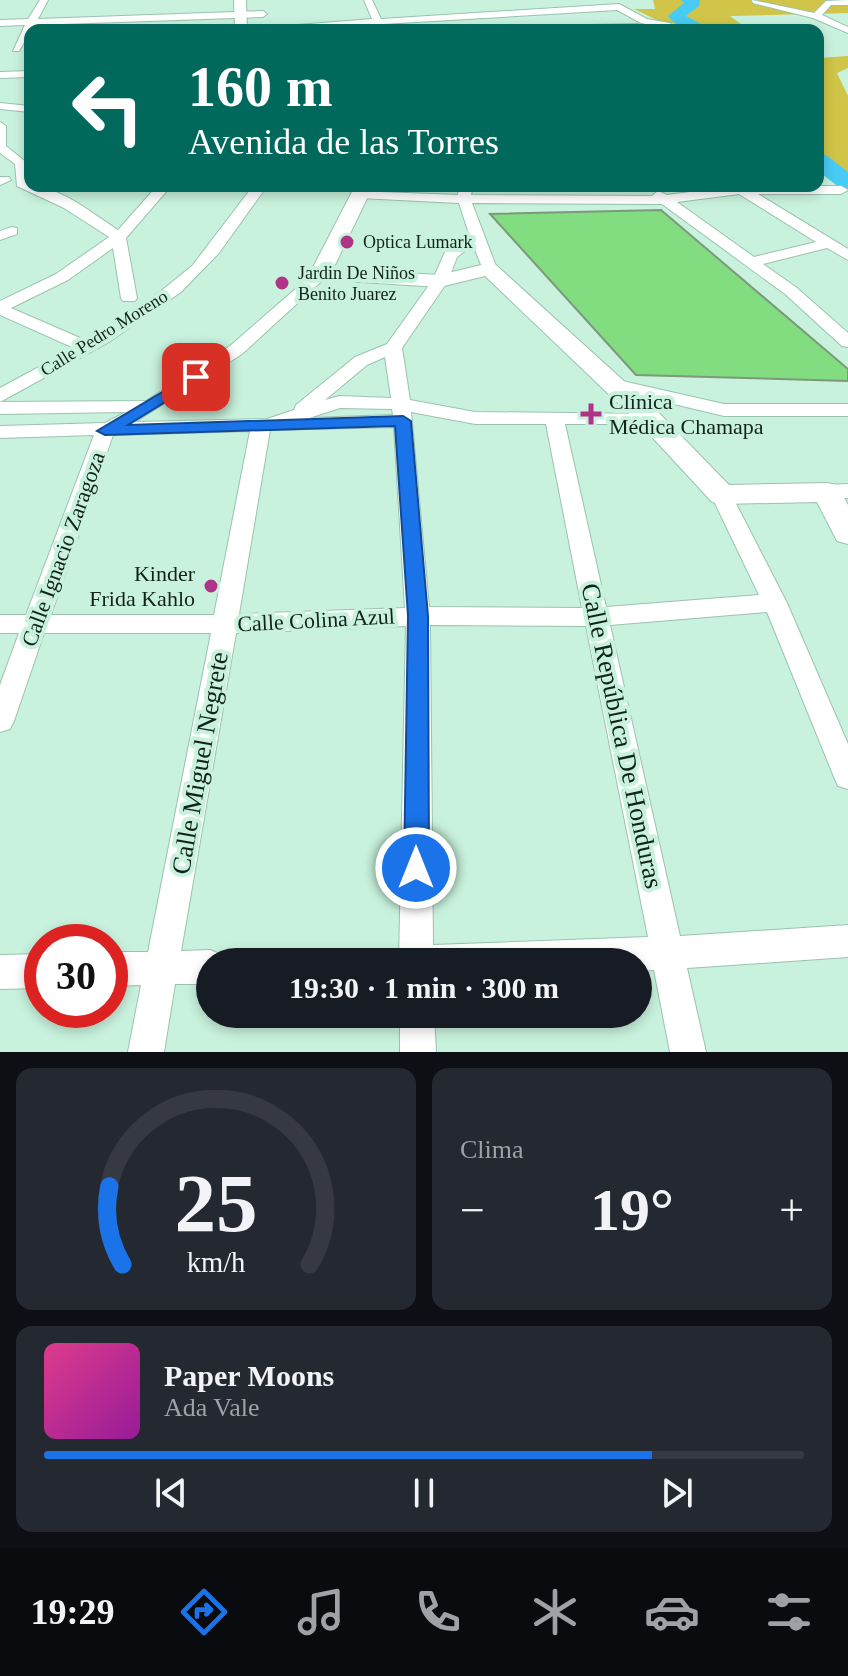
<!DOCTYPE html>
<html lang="es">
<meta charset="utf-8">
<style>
:root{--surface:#171b24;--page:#242831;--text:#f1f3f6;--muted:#9ea1a6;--line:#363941;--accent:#1a73e8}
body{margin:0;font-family:"Times New Roman",serif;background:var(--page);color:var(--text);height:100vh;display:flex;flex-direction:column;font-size:30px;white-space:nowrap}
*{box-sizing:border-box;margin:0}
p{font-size:26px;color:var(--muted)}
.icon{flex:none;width:44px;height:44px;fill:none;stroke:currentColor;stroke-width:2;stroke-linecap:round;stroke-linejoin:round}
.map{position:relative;height:1052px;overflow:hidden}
.panel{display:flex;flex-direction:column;gap:16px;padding:16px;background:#0d0f14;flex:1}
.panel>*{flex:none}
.banner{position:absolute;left:24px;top:24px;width:800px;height:168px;border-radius:16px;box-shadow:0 4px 12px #0003;background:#00695c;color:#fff;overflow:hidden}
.speed{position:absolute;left:24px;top:924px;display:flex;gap:16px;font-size:40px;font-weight:700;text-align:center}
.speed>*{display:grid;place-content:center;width:104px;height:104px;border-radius:50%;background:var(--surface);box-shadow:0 4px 12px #0003;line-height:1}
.speed .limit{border:12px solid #d22;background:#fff;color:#111}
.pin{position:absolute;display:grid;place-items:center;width:68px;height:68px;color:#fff;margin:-34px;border-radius:16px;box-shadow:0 4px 12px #0006}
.me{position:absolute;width:88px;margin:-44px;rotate:0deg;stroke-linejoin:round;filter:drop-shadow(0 0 6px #0008)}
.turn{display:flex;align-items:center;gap:28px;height:168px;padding:0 32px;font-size:36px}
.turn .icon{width:104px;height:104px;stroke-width:2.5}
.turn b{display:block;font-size:56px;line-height:68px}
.big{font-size:60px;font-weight:700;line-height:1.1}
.panel .card{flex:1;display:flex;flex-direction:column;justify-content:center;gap:12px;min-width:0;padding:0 28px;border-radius:16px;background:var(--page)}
.panel .dial{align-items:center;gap:0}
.dial svg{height:208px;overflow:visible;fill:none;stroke:var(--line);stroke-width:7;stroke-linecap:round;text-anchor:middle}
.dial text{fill:var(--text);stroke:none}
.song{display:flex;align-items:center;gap:24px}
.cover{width:96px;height:96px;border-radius:12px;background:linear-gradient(135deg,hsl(330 70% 55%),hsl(300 70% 35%))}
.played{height:8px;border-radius:4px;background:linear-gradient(90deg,var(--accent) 80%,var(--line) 80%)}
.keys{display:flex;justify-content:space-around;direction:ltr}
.heat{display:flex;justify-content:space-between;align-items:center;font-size:44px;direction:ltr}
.panel .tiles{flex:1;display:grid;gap:16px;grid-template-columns:1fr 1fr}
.card:last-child{grid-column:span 2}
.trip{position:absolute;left:196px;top:948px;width:456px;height:80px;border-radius:40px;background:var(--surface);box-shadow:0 4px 12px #0003;font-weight:700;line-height:80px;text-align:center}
.tab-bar{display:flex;height:128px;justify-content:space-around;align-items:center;background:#090b0e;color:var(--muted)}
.tab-bar .icon{width:56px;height:56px}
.tab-bar .on{color:var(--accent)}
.tab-bar b{font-size:36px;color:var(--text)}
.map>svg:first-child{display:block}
.green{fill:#d0c449}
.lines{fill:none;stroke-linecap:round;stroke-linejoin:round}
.river{fill:#48cbf4;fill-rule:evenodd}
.building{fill:#81dd7f;stroke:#7d987b;stroke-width:2}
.street-casing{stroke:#9ac3af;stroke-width:2}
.secondary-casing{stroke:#9ac3af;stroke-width:2}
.street{fill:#fff;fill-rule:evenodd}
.secondary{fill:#fff;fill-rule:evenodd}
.route{fill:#1a73e8;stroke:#114b97;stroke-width:2}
.poi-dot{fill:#af3487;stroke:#c8f2dd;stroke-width:3}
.labels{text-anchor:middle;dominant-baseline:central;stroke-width:8;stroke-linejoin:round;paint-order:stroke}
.far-poi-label{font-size:18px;fill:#13231c;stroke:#c8f2dd;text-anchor:start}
.far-street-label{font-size:18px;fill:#13231c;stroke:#c8f2dd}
.poi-label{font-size:22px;fill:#13231c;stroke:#c8f2dd;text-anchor:start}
.street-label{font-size:22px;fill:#13231c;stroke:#c8f2dd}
.near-street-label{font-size:26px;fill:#13231c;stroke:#c8f2dd}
</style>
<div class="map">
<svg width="848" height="1052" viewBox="0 0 848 1052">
<rect width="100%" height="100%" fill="#c8f2dd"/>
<g class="green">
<polygon points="653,0 848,0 848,13 730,16 749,30 690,30 682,25 659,21 634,9 655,9"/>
<polygon points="848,56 848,68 837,73 848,96 848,178 818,153 818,58"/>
</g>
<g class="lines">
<g class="river">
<path d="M681,0H700L699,6L686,16L713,30C695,30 680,31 668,16L684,3Z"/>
<polygon points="818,153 826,155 848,172 848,190 840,188 818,171"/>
</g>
</g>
<polygon class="building" points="661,210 848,369 848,381 636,375 490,214"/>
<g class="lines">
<defs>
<g id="street">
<polygon points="40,0 48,0 38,19 263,11 267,14 263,17 35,25 19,51 13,51 25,25 0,26 0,20 28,19"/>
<polygon points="364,0 372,0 381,19 619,4 647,19 670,23 677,30 641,23 617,10 383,24 386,30 376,30 374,25 236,30 372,19"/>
<polygon points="752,0 814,13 826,1 848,0 848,5 831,5 822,15 848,27 848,33 813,18 753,3"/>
<polygon points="587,25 638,24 643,27 638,30 584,30"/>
<polygon points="30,71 30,77 0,78 0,72"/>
<polygon points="0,103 30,106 30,112 0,109"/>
<path d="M0,122L6,126V146L27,163L30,186C60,186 93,214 118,230L157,186H171L126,238L137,298L135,301H123L121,298L113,248L68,280L11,308L87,341L146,303L192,266L253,186H267L219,253L181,292L109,342L0,402V388L74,348L0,315V301L56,274L109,237L64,208L17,186L15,164L0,153Z"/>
<polygon points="0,177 9,177 11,180 0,185"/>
<path d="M459,186H473L471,195L652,196L658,191L667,195L736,186H841L848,190L841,194H758L848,249V260L827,248L763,264L797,288L848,333V347L842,346L785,294L662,204L472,203L497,269L494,272H484L473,245L457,257L448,281L402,348L410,400L475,412L656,414L659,418L656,422L649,424H565L606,607L759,595L711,495L715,490H729L787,603L848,744V789L838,786L834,777L767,612L610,625L680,936L848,925V957L687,968L706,1052H670L654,970L638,971V962H399L406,626L236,633L181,951L210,950L222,955L225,962H210V984H175L164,1052H128L141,985L110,986V952H148L211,633H44L14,721L10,729L0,732V685L19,633H0V615H26L94,435L0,438V426L105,423L126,412L0,414V402L146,401L230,346L315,272L320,270L328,275L325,278L242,354L135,422L267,419L294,410L296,405L355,357L387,344L432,281L445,252L469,234L459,203L360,198L355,197V191L458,195ZM739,194L816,242L754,257L677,202ZM385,357L391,398L339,396L325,400L367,365ZM340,408L392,409L393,415L309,418ZM411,412L475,424H546L582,608L429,607ZM394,427L405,608L239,614L270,430ZM250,431L214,615H51L113,435ZM430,625L586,626L648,937L433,945Z"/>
<polygon points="12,227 17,228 17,234 0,240 0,231"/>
<polygon points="609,378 724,404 848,404 848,416 724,416 603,387 600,383"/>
<polygon points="848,484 848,498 827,499 816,492 827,485"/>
<polygon points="42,954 42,988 0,989 0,955"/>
<polygon points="400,1014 434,1014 436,1052 400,1052"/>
</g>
<g id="secondary">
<polygon points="234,0 246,0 247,30 235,30"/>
<polygon points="355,186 373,186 333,269 440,275 489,263 496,265 658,412 729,485 827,483 837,485 848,505 848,544 837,541 817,502 722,504 712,502 640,424 485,276 440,287 313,279 309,275"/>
</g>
</defs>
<use href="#street" class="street-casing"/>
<use href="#secondary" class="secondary-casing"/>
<use href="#street" class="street"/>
<use href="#secondary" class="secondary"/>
</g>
<polygon class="route" points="196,372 203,377 201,380 128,425 403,416 411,421 428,616 429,868 425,876 416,880 407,876 404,868 408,616 395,426 105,435 97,431"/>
<g class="poi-dot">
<circle cx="347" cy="242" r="8"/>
<circle cx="282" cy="283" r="8"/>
<path d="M587 402h8v8h8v8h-8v8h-8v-8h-8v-8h8z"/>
<circle cx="211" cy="586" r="8"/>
</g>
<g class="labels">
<g class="far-poi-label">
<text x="363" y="242">Optica Lumark</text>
<text x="298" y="273">Jardin De Niños<tspan x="298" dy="21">Benito Juarez</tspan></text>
</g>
<g class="far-street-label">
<text transform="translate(104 333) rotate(-32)">Calle Pedro Moreno</text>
</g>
<g class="poi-label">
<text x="609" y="401">Clínica<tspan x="609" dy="25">Médica Chamapa</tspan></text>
<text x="195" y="573" text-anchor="end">Kinder<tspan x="195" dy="25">Frida Kahlo</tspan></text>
</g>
<g class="street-label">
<text transform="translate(63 549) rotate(-70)">Calle Ignacio Zaragoza</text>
<text transform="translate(316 620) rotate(-3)">Calle Colina Azul</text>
</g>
<g class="near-street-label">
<text transform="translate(622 736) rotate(78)">Calle República De Honduras</text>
<text transform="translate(200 763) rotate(-80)">Calle Miguel Negrete</text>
</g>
</g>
</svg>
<div class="speed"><div class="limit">30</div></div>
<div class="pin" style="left:196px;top:377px;background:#d93025"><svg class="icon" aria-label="arrive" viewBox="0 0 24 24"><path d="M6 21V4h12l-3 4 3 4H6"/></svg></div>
<svg class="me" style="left:416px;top:868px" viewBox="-20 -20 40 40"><circle r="17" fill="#1a73e8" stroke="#fff" stroke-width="3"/><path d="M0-11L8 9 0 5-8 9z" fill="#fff"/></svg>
<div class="trip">19:30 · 1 min · 300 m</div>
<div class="banner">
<div class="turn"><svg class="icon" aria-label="left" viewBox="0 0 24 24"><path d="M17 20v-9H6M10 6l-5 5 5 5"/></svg><div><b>160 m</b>Avenida de las Torres</div></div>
</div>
</div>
<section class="panel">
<div class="tiles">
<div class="card dial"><svg viewBox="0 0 100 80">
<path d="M14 69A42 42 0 1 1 86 69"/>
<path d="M14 69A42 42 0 0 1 9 39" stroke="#1a73e8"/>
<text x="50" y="56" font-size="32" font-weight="700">25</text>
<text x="50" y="72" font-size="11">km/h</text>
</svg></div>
<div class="card"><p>Clima</p>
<div class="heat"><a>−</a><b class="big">19°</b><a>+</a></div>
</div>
<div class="card">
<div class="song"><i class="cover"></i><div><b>Paper Moons</b><p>Ada Vale</p></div></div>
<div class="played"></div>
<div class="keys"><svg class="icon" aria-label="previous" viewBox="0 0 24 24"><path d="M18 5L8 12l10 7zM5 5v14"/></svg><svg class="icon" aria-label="pause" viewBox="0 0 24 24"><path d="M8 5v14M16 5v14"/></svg><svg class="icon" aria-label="next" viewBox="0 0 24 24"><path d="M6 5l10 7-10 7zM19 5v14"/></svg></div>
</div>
</div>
</section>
<nav class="tab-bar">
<b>19:29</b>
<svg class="icon on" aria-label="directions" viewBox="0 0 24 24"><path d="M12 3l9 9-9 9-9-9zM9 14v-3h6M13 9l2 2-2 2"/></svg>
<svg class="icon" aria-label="music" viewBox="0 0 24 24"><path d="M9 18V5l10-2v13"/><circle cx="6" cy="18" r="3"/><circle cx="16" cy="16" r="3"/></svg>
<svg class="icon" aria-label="phone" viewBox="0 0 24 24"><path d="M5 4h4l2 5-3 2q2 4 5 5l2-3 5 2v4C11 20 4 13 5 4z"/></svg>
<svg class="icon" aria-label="climate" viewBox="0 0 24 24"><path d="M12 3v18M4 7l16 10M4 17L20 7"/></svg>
<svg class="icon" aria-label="car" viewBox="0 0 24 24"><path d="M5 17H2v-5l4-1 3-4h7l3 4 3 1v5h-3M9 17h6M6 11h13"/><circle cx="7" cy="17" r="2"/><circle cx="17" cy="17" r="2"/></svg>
<svg class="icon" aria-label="filters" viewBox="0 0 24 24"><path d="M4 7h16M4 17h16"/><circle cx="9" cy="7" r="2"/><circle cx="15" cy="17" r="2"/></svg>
</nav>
